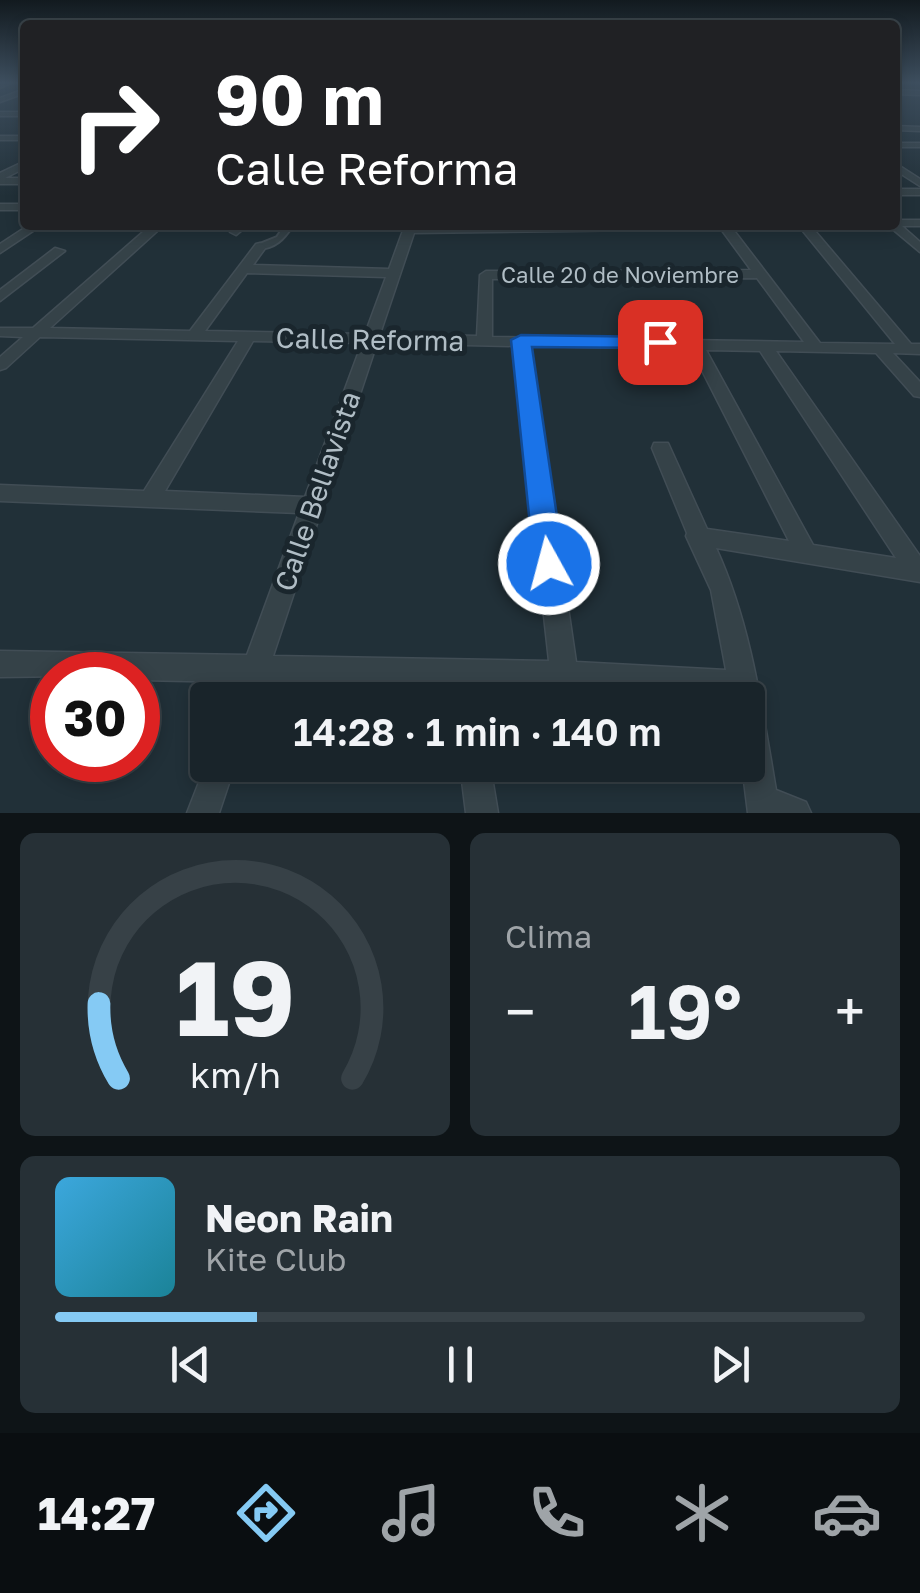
<!DOCTYPE html>
<html lang="es">
<meta charset="utf-8">
<style>
:root{--surface:#19242a;--page:#263036;--text:#f1f3f6;--muted:#9fa4a8;--line:#374147;--accent:#85caf4}
body{margin:0;font-family:"Golos Text",sans-serif;background:var(--page);color:var(--text);height:100vh;display:flex;flex-direction:column;font-size:38px;white-space:nowrap}
*{box-sizing:border-box;margin:0}
p{font-size:32px;color:var(--muted)}
.icon{flex:none;width:55px;height:55px;fill:none;stroke:currentColor;stroke-width:2;stroke-linecap:round;stroke-linejoin:round}
.map{position:relative;height:813px;overflow:hidden}
.details{display:flex;flex-direction:column;gap:20px;padding:20px;background:#0e1417;flex:1}
.details>*{flex:none}
.guide{position:absolute;left:20px;top:20px;width:880px;height:210px;border-radius:10px;box-shadow:0 5px 15px #0003,0 0 0 2px var(--line);background:#202124;color:#fff;overflow:hidden}
.speed{position:absolute;left:30px;top:652px;display:flex;gap:20px;font-size:50px;font-weight:700;text-align:center}
.speed>*{display:grid;place-content:center;width:130px;height:130px;border-radius:50%;background:var(--surface);box-shadow:0 5px 15px #0003,0 0 0 2px var(--line);line-height:1}
.speed .limit{border:15px solid #d22;background:#fff;color:#111}
.pin{position:absolute;display:grid;place-items:center;width:85px;height:85px;color:#fff;margin:-42px;border-radius:20px;box-shadow:0 5px 15px #0006}
.me{position:absolute;width:110px;margin:-55px;rotate:353deg;stroke-linejoin:round;filter:drop-shadow(0 0 8px #0008)}
.turn{display:flex;align-items:center;gap:35px;height:210px;padding:0 30px;font-size:45px}
.turn .icon{width:130px;height:130px;stroke-width:2.5}
.turn b{display:block;font-size:70px;line-height:85px}
.big{font-size:75px;font-weight:600;line-height:1.1}
.details .widget{flex:1;display:flex;flex-direction:column;justify-content:center;gap:15px;min-width:0;padding:0 35px;border-radius:15px;background:var(--page)}
.details .dial{align-items:center;gap:0}
.dial svg{height:260px;overflow:visible;fill:none;stroke:var(--line);stroke-width:7;stroke-linecap:round;text-anchor:middle}
.dial text{fill:var(--text);stroke:none}
.song{display:flex;align-items:center;gap:30px}
.cover{width:120px;height:120px;border-radius:15px;background:linear-gradient(135deg,hsl(200 70% 55%),hsl(190 70% 35%))}
.played{height:10px;border-radius:5px;background:linear-gradient(90deg,var(--accent) 25%,var(--line) 25%)}
.keys{display:flex;justify-content:space-around;direction:ltr}
.heat{display:flex;justify-content:space-between;align-items:center;font-size:55px;direction:ltr}
.details .tiles{flex:1;display:grid;gap:20px;grid-template-columns:1fr 1fr}
.widget:last-child{grid-column:span 2}
.trip{position:absolute;left:190px;top:682px;width:575px;height:100px;border-radius:10px;background:var(--surface);box-shadow:0 5px 15px #0003,0 0 0 2px var(--line);font-weight:600;line-height:100px;text-align:center}
.tabs{display:flex;height:160px;justify-content:space-around;align-items:center;background:#0a0e11;color:var(--muted)}
.tabs .icon{width:70px;height:70px}
.tabs .current{color:var(--accent)}
.tabs b{font-size:45px;color:var(--text)}
.map>svg:first-child{display:block}
.lines{fill:none;stroke-linecap:round;stroke-linejoin:round}
.pedestrian-casing{stroke:#414d55;stroke-width:4}
.minor-casing{stroke:#414d55;stroke-width:3}
.pedestrian{fill:#354248;fill-rule:evenodd}
.minor{fill:#354248;fill-rule:evenodd}
.route{fill:#1a73e8;stroke:#114b97;stroke-width:2.5}
.labels{text-anchor:middle;dominant-baseline:central;stroke-width:10;stroke-linejoin:round;paint-order:stroke}
.far-street-label{font-size:22px;fill:#b0bdc5;stroke:#1a262d}
.street-label{font-size:28px;fill:#b0bdc5;stroke:#1a262d}
</style>
<div class="map">
<svg width="920" height="813" viewBox="0 0 920 813">
<rect width="100%" height="100%" fill="#213038"/>
<g class="lines">
<defs>
<path id="pedestrian" d="M285,225H293C284,239 275,249 257,249V245L277,237Z"/>
<g id="minor">
<polygon points="4,82 13,82 0,88 0,84"/>
<polygon points="25,89 25,93 0,102 0,98"/>
<polygon points="895,90 920,91 920,95 895,94"/>
<rect x="0" y="112" width="25" height="4"/>
<polygon points="895,126 920,127 920,131 895,130"/>
<rect x="0" y="136" width="25" height="4"/>
<rect x="895" y="143" width="25" height="4"/>
<polygon points="25,161 25,168 5,178 25,178 25,184 0,184 0,173"/>
<polygon points="895,163 920,179 920,186 895,170"/>
<rect x="895" y="189" width="25" height="6"/>
<rect x="0" y="204" width="25" height="6"/>
<polygon points="895,220 920,220 920,226 902,226 920,242 920,252 890,227 888,225 895,225"/>
<polygon points="29,225 42,225 0,253 0,244"/>
<path d="M151,225H164L50,328L190,331L256,244L260,243L266,247L253,265L389,269L405,225H746L732,228L820,343L895,344L798,225H810L911,344H920V354L893,353L920,382V397L914,396L876,353L776,351L920,556V582L716,548C751,624 762,708 776,790L806,802L811,813H748L742,765H748V700L651,693L478,686L480,700H452L451,685L264,682L258,700H230L237,682L138,680V675L0,677V651L247,655L299,513L0,501V485L144,491L238,341L40,337L6,368L0,370V357L23,337L0,336V328H33ZM721,229L751,270L486,271L480,275L477,336L380,334L414,233ZM247,273L386,277L365,334L205,331ZM757,278L804,342L492,337V279ZM253,341L362,343L305,497L165,491ZM377,343L514,346L549,661L273,656ZM530,346L691,349L789,541L707,529L668,443H654L652,448L687,533L686,536L711,590L726,670L576,662ZM706,350L760,351L896,558L813,545Z"/>
<polygon points="236,225 248,225 236,235 230,232"/>
<polygon points="55,248 65,251 0,301 0,290"/>
<polygon points="208,759 208,765 235,765 219,813 187,813"/>
<polygon points="460,765 490,765 498,813 466,813"/>
</g>
</defs>
<use href="#pedestrian" class="pedestrian-casing"/>
<use href="#minor" class="minor-casing"/>
<use href="#pedestrian" class="pedestrian"/>
<use href="#minor" class="minor"/>
</g>
<linearGradient id="sky" x2="0" y2="1"><stop stop-color="#121a1f"/><stop offset="0.42" stop-color="#3d4e5e"/><stop offset="1" stop-color="#3d4e5e" stop-opacity="0"/></linearGradient>
<rect width="920" height="196" fill="url(#sky)"/>
<polygon class="route" points="521,335 660,337 670,342 660,348 532,347 564,564 560,573 549,577 539,573 534,564 511,340"/>
<g class="labels">
<g class="far-street-label">
<text x="620" y="274">Calle 20 de Noviembre</text>
</g>
<g class="street-label">
<text transform="translate(370 339) rotate(1)">Calle Reforma</text>
<text transform="translate(317 491) rotate(-71)">Calle Bellavista</text>
</g>
</g>
</svg>
<div class="speed"><div class="limit">30</div></div>
<div class="pin" style="left:660px;top:342px;background:#d93025"><svg class="icon" aria-label="arrive" viewBox="0 0 24 24"><path d="M6 21V4h12l-3 4 3 4H6"/></svg></div>
<svg class="me" style="left:549px;top:564px" viewBox="-20 -20 40 40"><circle r="17" fill="#1a73e8" stroke="#fff" stroke-width="3"/><path d="M0-11L8 9 0 5-8 9z" fill="#fff"/></svg>
<div class="trip">14:28 · 1 min · 140 m</div>
<div class="guide">
<div class="turn"><svg class="icon" aria-label="right" viewBox="0 0 24 24"><path d="M7 20v-9h11M14 6l5 5-5 5"/></svg><div><b>90 m</b>Calle Reforma</div></div>
</div>
</div>
<section class="details">
<div class="tiles">
<div class="widget dial"><svg viewBox="0 0 100 80">
<path d="M14 69A42 42 0 1 1 86 69"/>
<path d="M14 69A42 42 0 0 1 8 46" stroke="#85caf4"/>
<text x="50" y="56" font-size="32" font-weight="700">19</text>
<text x="50" y="72" font-size="11">km/h</text>
</svg></div>
<div class="widget"><p>Clima</p>
<div class="heat"><a>−</a><b class="big">19°</b><a>+</a></div>
</div>
<div class="widget">
<div class="song"><i class="cover"></i><div><b>Neon Rain</b><p>Kite Club</p></div></div>
<div class="played"></div>
<div class="keys"><svg class="icon" aria-label="previous" viewBox="0 0 24 24"><path d="M18 5L8 12l10 7zM5 5v14"/></svg><svg class="icon" aria-label="pause" viewBox="0 0 24 24"><path d="M8 5v14M16 5v14"/></svg><svg class="icon" aria-label="next" viewBox="0 0 24 24"><path d="M6 5l10 7-10 7zM19 5v14"/></svg></div>
</div>
</div>
</section>
<nav class="tabs">
<b>14:27</b>
<svg class="icon current" aria-label="directions" viewBox="0 0 24 24"><path d="M12 3l9 9-9 9-9-9zM9 14v-3h6M13 9l2 2-2 2"/></svg>
<svg class="icon" aria-label="music" viewBox="0 0 24 24"><path d="M9 18V5l10-2v13"/><circle cx="6" cy="18" r="3"/><circle cx="16" cy="16" r="3"/></svg>
<svg class="icon" aria-label="phone" viewBox="0 0 24 24"><path d="M5 4h4l2 5-3 2q2 4 5 5l2-3 5 2v4C11 20 4 13 5 4z"/></svg>
<svg class="icon" aria-label="climate" viewBox="0 0 24 24"><path d="M12 3v18M4 7l16 10M4 17L20 7"/></svg>
<svg class="icon" aria-label="car" viewBox="0 0 24 24"><path d="M5 17H2v-5l4-1 3-4h7l3 4 3 1v5h-3M9 17h6M6 11h13"/><circle cx="7" cy="17" r="2"/><circle cx="17" cy="17" r="2"/></svg>
</nav>
